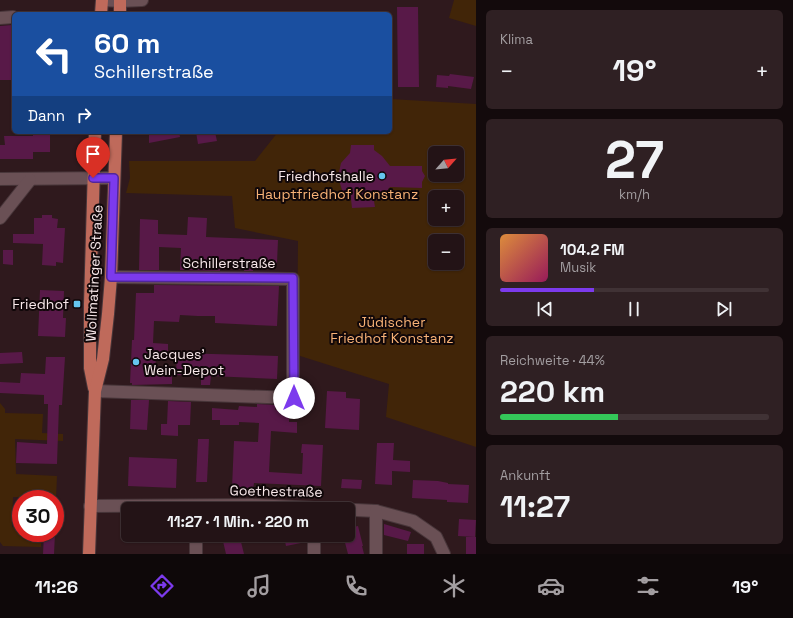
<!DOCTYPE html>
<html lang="de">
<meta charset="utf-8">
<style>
:root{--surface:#231316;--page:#2f2023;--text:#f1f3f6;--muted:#a39ea1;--line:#403235;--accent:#7c3aed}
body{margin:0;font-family:"Space Grotesk",sans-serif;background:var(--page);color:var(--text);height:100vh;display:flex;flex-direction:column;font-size:15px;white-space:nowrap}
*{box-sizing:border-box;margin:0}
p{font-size:13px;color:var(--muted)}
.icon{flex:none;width:22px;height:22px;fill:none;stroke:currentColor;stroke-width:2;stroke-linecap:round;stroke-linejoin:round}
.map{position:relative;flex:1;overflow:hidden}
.side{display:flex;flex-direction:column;gap:10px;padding:10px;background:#130a0c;width:317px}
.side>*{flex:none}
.hud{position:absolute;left:12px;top:12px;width:380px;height:122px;border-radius:6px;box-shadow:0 1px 3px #0004,0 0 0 1px var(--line);background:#1a4fa0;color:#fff;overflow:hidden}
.needle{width:26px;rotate:63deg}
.tools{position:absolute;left:428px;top:146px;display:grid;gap:8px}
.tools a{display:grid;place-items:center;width:36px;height:36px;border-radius:6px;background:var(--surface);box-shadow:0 1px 3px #0004,0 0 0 1px var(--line);font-size:20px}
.speed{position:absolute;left:12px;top:490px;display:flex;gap:8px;font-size:20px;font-weight:700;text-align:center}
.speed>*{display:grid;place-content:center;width:52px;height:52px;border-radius:50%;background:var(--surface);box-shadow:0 1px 3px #0004,0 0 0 1px var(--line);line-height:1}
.speed .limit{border:6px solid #d22;background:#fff;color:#111}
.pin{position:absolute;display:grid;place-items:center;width:34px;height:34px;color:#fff;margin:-41px -17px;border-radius:50% 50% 50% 0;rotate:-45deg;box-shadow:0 0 4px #0007}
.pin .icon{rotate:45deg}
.me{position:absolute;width:44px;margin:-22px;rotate:0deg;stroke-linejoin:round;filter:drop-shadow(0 0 3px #0008)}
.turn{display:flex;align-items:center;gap:14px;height:84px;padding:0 16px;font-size:18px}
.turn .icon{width:52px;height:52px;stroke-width:2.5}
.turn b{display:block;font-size:28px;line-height:34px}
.then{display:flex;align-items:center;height:38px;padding:0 16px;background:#0003;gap:8px;font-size:15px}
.big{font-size:30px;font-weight:600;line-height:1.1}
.side .widget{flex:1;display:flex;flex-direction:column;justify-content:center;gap:6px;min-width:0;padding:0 14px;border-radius:6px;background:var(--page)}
.side .dial{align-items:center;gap:0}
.dial b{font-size:52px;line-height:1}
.song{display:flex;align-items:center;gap:12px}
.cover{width:48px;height:48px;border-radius:6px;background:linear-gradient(135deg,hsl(30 70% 55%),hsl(330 70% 35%))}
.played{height:4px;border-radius:2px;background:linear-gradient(90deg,var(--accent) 35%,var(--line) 35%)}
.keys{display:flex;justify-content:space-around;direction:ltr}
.heat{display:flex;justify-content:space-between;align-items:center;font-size:22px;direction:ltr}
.charge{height:6px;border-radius:3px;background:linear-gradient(90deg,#34c759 44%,var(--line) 0)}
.trip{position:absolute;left:121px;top:502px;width:234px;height:40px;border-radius:6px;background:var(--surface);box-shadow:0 1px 3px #0004,0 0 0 1px var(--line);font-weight:600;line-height:40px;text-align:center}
.menu{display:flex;height:64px;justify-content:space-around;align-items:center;background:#0e0809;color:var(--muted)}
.menu .icon{width:28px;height:28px}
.menu .active{color:var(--accent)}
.menu b{font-size:18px;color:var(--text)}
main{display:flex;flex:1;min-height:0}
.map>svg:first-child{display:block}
.green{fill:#412508;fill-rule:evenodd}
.building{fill:#581948}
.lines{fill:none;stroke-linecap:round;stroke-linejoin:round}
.minor-casing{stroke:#48363a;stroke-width:14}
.major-casing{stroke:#48363a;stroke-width:14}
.minor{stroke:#6a5055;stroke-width:12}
.major{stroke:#bf6a5b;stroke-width:12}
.route-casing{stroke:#51269a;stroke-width:10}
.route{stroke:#7c3aed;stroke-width:7}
.poi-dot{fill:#65c5ef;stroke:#100709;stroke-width:1.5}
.labels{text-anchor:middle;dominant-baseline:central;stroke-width:4;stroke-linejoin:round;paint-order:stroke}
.poi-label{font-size:14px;fill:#f8e8ea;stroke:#100709;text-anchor:end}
.park-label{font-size:14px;fill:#f8b276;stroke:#100709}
.street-label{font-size:14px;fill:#f8e8ea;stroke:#100709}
</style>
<main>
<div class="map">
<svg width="476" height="554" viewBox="0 0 476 554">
<rect width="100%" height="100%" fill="#2f191d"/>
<g class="green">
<polygon points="454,0 476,0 476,26 449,18"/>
<path d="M390,99L476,104V447L386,417L389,384L297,355L298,241L235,228L232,196L126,193L130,178L129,161H255L278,132H390ZM435,153H457V175H435ZM435,197H457V219H435ZM435,241H457V263H435Z"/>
<polygon points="0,403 5,409 5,413 43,414 42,433 63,434 63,441 15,439 16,474 57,476 56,498 13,497 12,527 21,528 21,533 41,533 41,547 3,546 0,542"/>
</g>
<g class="building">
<polygon points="397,7 418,7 419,87 398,87"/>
<polygon points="12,25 14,44 14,80 0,80 0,26"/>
<polygon points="450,74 474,77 471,89 448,86 448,88 436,87 437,75 449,76"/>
<polygon points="36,132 50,132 50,152 33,152 33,159 0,159 0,145 5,145 4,136 33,136 33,133"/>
<polygon points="149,132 179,132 180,137 149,143"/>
<polygon points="196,132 215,132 217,141 198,144"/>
<polygon points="351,145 374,145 374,150 382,156 390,166 422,166 422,171 425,176 422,182 422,188 390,187 384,195 374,201 375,207 352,208 351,199 342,190 338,177 341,163 350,153"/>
<polygon points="42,215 52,215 52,218 58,219 57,228 65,228 63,263 56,262 56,266 42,265 43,244 13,243 13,234 34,234 34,218 42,218"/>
<polygon points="188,217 207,218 206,237 278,240 277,263 254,262 253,271 244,271 245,262 220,260 220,271 180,270 181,248 159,247 159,270 139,270 140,219 158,220 158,234 187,235"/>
<polygon points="3,250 13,250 13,265 3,264"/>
<polygon points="154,285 279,286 277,326 215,323 215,316 198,316 180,315 179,322 154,321 153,343 168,344 168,354 156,354 155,374 172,375 172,384 132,385 132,383 130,383 132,340 134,340 136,293 154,293"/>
<polygon points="40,290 64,291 63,318 66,318 65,337 38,336"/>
<polygon points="22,352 23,363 0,364 0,353"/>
<polygon points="177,353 278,356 277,379 211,376 210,385 201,385 201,376 176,375"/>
<polygon points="46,357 65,357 62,405 59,405 57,464 16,463 17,442 47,444 48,404 44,404 44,395 0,393 0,382 20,383 21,373 45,374"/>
<polygon points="327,391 346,392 346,398 360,399 359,430 325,428"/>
<polygon points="131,400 149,400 147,430 130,429"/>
<polygon points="168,401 191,402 190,425 178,425 178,436 161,435 161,424 167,424"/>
<polygon points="257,404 276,405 275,410 289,410 289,422 297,422 297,433 271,431 269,472 302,474 303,453 301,453 302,444 323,445 321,486 254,483 253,489 232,488 234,441 258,442 259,423 239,422 239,425 220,425 220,420 212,420 212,408 238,410 239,406 257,407"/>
<polygon points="198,439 209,439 207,482 196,482"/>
<polygon points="377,443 394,443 393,460 410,461 410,472 392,471 392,485 375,484"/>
<polygon points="129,457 177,459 176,488 128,486"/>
<polygon points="342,479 362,480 361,489 341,488"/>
<polygon points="413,480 438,481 448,483 448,484 469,485 468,503 447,502 447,500 412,498"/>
<polygon points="459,519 476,520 475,537 458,536"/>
<polygon points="384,524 411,532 408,541 384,535"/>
<polygon points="358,526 363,546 362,546 364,554 348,554 343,535 348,535 348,528"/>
<polygon points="44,533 55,533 54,554 43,554"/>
<polygon points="232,535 233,540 240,538 244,554 226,554 222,537"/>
<polygon points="286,535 306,535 306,542 286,546 284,537 286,537"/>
<rect x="466" y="537" width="10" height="17"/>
<rect x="407" y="544" width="17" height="10"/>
</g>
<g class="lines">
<defs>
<g id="minor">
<polyline points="103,0 120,1 142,0"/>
<polyline points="0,18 13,17"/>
<polyline points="0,179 114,178"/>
<polyline points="0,218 30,180"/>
<polyline points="95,391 293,398 293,279 111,277"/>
<polyline points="90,506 252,505 376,511 413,521 436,537 444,554"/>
<polyline points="376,511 376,554"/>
<polyline points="196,535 196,554"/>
<polyline points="314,554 314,535"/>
</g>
<g id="major">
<polyline points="101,14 102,0"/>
<polyline points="120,14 120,0"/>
<polyline points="94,388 90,368 90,304 95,132"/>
<polyline points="89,554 95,391 103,359 108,314 111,277 116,132"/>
</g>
</defs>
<use href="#minor" class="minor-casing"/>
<use href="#major" class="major-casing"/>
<use href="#minor" class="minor"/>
<use href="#major" class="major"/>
</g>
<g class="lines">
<defs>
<polyline id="route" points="93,178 114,178 111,277 293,278 294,398"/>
</defs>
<use href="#route" class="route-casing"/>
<use href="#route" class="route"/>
</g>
<g class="poi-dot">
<circle cx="382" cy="176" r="4"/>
<rect x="73" y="300" width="8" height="8" rx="2"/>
<circle cx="136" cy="362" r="4"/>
</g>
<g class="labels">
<g class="poi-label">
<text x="374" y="176">Friedhofshalle</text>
<text x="69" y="304">Friedhof</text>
<text x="144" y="354" text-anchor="start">Jacques’<tspan x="144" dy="16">Wein-Depot</tspan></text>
</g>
<g class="park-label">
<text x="337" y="194">Hauptfriedhof Konstanz</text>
<text x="392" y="322">Jüdischer<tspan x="392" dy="16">Friedhof Konstanz</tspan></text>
</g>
<g class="street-label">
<text x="229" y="263">Schillerstraße</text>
<text transform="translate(94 273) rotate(-87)">Wollmatinger Straße</text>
<text transform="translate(276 491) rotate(1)">Goethestraße</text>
</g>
</g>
</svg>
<div class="tools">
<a><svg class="needle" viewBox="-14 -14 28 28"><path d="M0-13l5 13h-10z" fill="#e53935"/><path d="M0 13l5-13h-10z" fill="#a39ea1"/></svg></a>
<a>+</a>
<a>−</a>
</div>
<div class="speed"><div class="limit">30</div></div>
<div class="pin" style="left:93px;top:178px;background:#d93025"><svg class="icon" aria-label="arrive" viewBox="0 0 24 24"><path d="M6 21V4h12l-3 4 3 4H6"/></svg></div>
<svg class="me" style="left:294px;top:398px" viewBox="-20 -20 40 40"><circle r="19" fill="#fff"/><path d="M0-13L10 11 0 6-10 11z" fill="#7c3aed"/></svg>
<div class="trip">11:27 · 1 Min. · 220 m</div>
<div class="hud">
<div class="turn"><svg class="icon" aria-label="left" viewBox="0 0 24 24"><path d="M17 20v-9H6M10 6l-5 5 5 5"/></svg><div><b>60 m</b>Schillerstraße</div></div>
<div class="then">Dann<svg class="icon" aria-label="right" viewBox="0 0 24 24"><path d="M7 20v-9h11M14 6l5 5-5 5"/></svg></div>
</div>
</div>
<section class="side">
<div class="widget"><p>Klima</p>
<div class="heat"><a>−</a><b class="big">19°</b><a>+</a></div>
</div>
<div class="widget dial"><b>27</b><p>km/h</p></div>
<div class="widget">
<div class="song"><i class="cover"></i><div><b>104.2 FM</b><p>Musik</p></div></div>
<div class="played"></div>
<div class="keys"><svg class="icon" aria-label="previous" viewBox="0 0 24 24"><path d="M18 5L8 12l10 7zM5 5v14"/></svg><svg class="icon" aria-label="pause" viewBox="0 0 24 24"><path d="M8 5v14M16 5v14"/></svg><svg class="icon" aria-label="next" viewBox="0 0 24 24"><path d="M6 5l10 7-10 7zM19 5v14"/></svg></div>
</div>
<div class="widget"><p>Reichweite · 44%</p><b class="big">220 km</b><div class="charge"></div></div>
<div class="widget"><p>Ankunft</p><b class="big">11:27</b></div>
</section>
</main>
<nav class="menu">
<b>11:26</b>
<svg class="icon active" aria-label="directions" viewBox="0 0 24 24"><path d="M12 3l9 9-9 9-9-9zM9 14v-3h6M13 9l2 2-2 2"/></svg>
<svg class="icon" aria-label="music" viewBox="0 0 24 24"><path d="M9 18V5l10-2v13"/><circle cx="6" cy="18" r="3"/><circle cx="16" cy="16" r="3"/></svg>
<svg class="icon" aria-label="phone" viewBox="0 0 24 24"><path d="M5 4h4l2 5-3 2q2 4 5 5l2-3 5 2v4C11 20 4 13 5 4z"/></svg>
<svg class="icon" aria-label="climate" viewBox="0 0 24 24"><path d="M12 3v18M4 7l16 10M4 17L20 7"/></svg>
<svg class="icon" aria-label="car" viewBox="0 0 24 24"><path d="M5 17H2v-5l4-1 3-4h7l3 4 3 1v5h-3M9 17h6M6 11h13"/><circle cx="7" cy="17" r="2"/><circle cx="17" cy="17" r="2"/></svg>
<svg class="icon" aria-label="filters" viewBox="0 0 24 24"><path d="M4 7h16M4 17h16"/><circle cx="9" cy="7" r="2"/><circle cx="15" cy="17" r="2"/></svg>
<b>19°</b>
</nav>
